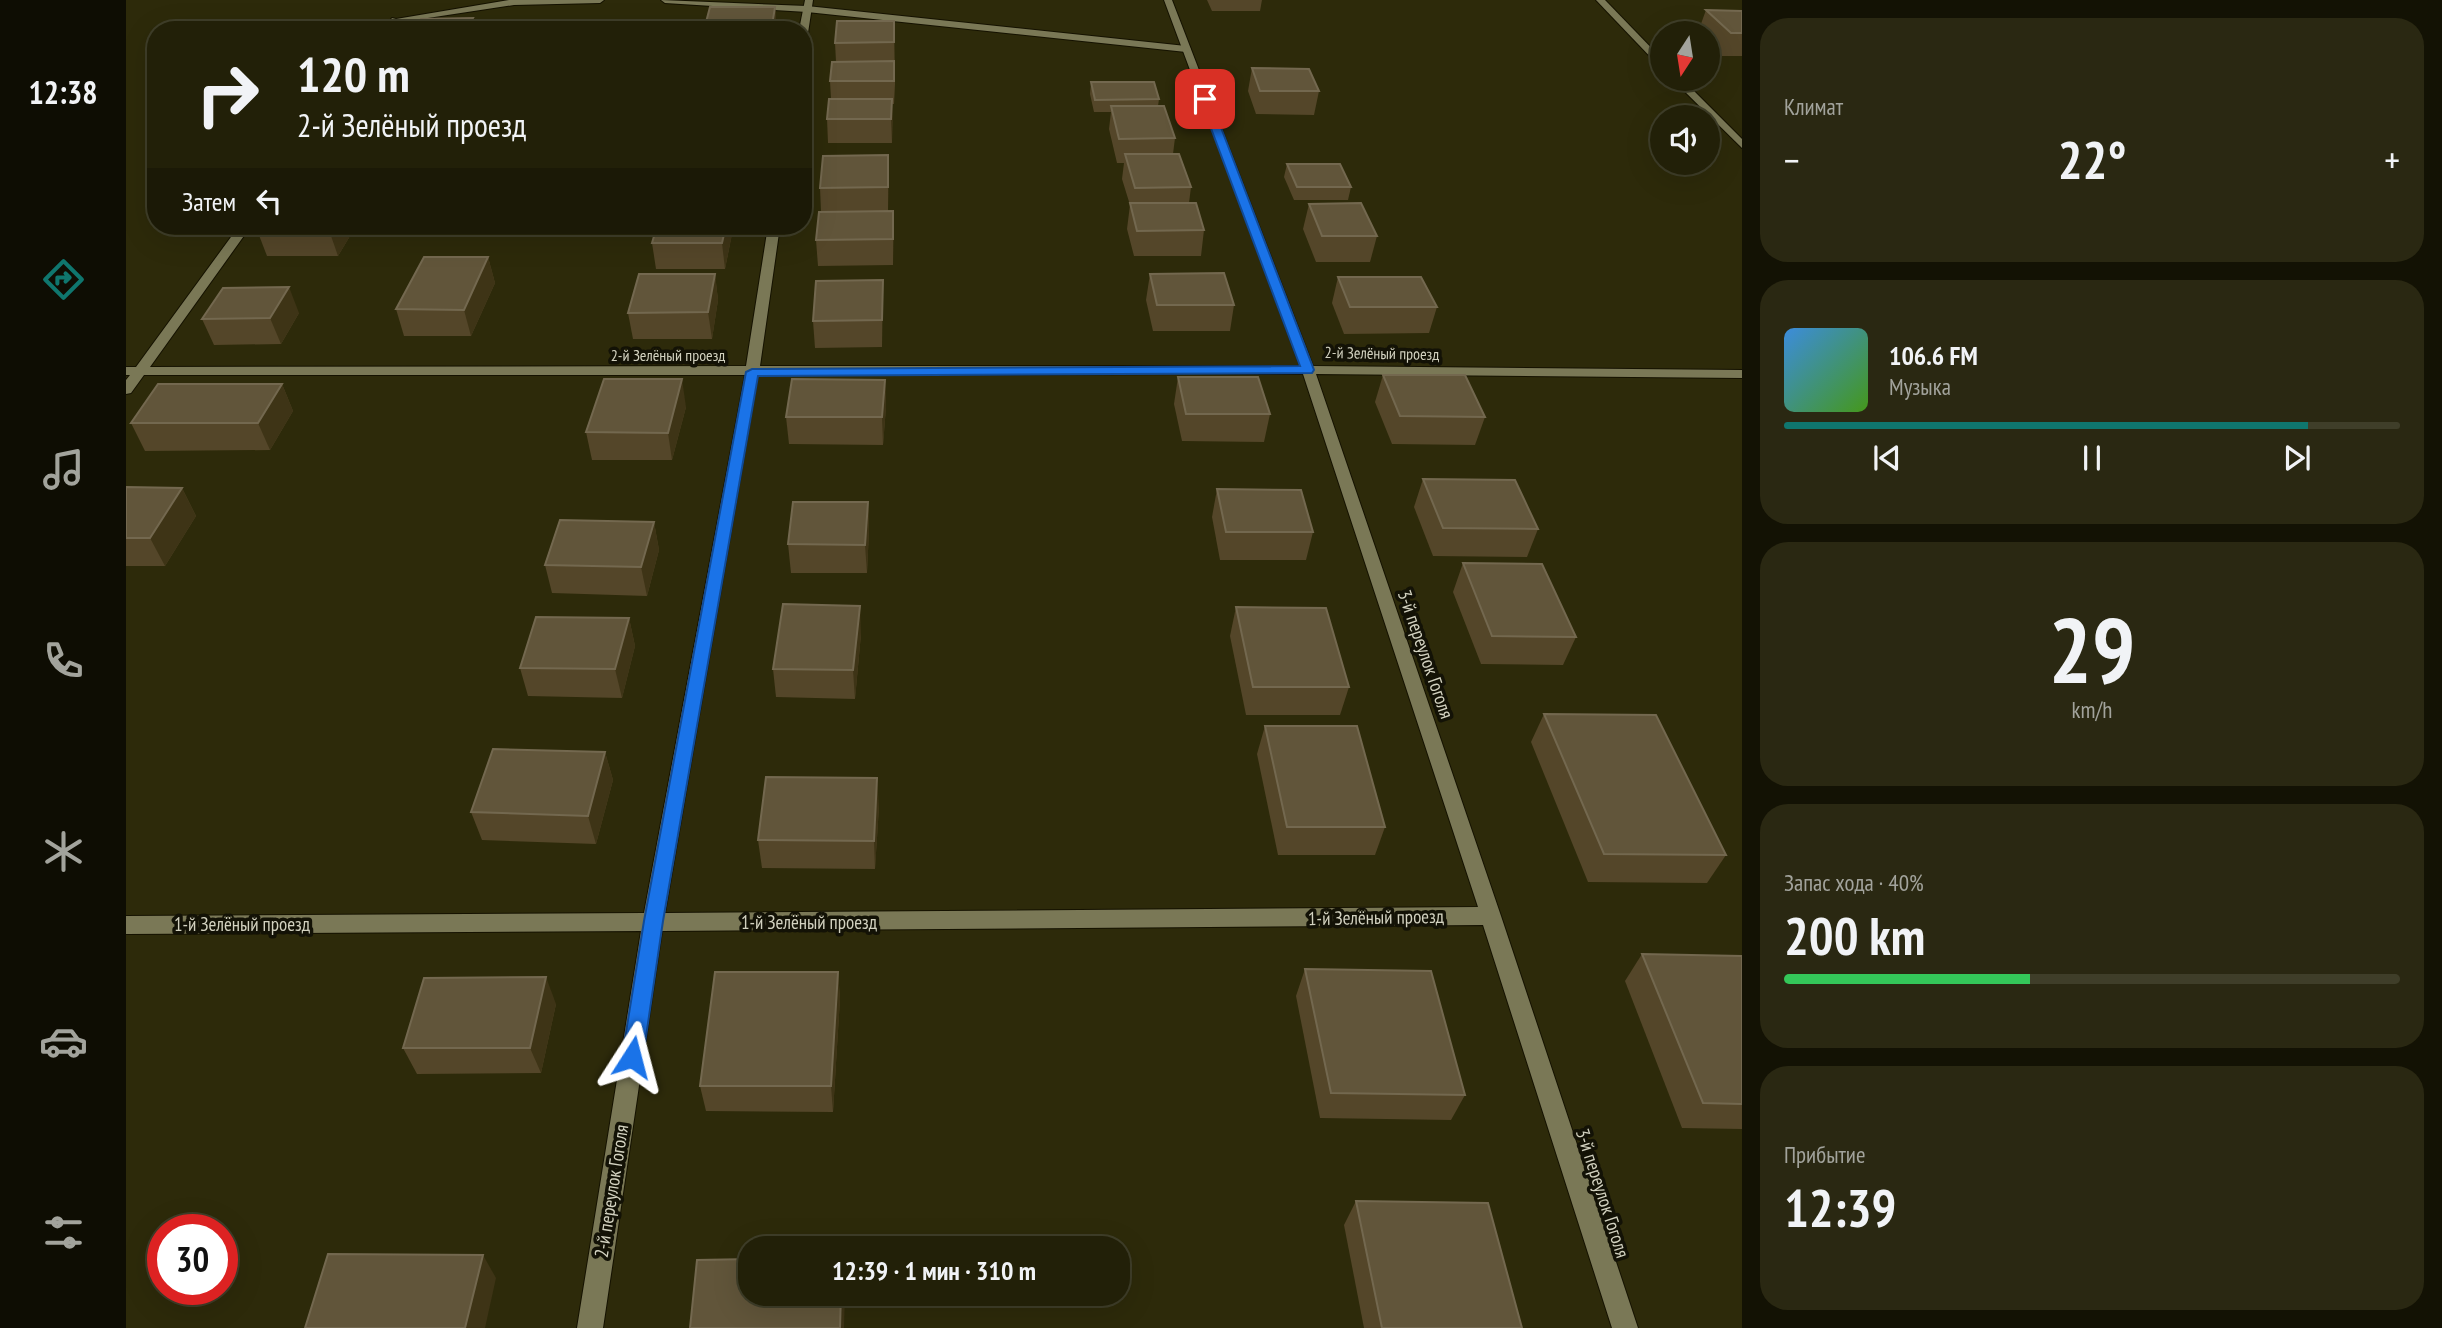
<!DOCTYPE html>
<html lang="ru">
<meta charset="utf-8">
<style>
:root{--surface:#222008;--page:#2a2812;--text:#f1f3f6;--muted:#a2a39c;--line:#3f3e29;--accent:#0f766e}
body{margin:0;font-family:"PT Sans Narrow",sans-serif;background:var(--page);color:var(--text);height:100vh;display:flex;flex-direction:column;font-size:26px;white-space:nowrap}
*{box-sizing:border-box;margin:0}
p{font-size:23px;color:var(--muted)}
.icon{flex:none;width:38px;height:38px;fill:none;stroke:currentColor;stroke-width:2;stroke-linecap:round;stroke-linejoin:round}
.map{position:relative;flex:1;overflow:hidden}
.panel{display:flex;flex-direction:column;gap:18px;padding:18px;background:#131204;width:700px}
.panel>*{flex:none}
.banner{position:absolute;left:21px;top:21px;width:665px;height:214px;border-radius:28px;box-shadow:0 7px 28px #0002,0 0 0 2px var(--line);background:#222008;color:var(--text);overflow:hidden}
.needle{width:46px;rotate:192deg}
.fabs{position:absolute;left:1524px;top:21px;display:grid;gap:14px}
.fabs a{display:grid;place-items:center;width:70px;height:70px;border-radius:50%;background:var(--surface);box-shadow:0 7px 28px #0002,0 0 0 2px var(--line);font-size:35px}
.speed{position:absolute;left:21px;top:1214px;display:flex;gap:14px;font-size:35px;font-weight:700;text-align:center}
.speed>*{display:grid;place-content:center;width:91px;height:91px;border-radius:50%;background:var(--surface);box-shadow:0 7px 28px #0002,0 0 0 2px var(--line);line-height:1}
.speed .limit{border:10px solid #d22;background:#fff;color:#111}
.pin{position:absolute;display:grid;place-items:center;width:60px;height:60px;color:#fff;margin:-30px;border-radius:14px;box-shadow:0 4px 10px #0006}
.me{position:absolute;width:77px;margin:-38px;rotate:9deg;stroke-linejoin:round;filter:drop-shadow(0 0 5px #0008)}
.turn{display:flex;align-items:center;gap:24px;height:147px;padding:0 35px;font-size:32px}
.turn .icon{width:91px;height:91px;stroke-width:2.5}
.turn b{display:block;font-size:49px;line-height:60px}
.then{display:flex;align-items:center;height:66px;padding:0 35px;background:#0003;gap:14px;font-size:26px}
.big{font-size:52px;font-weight:700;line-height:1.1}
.panel .tile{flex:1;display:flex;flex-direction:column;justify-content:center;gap:10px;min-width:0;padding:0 24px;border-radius:28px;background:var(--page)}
.panel .dial{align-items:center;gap:0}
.dial b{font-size:91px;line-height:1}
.song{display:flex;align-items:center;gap:21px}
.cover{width:84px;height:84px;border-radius:10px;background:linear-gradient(135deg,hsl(210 70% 55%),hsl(100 70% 35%))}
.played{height:7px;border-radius:4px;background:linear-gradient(90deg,var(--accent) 85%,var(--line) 85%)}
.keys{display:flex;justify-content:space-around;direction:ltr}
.heat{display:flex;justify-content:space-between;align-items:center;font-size:38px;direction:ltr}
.charge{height:10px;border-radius:5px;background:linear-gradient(90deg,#34c759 40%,var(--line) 0)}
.trip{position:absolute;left:612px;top:1236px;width:392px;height:70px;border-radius:28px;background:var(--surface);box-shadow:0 7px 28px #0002,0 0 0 2px var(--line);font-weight:700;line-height:70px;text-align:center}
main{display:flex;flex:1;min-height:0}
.tabs{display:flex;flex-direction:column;width:126px;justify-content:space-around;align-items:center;background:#0e0d03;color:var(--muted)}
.tabs .icon{width:49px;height:49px}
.tabs .on{color:var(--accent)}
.tabs b{font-size:32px;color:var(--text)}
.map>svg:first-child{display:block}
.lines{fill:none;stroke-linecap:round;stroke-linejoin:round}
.lane-casing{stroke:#151200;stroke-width:2}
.street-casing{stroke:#151200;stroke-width:2}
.lane{fill:#7a7856;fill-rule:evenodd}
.street{fill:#7a7856;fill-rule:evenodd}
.wall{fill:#544629}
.shaded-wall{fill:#3e3416}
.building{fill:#61553a;stroke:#73684f;stroke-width:2}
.route{fill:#1a73e8;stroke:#114b97;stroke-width:2}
.labels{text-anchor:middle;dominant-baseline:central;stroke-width:7;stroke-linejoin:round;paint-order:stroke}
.far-street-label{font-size:16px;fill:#d3d2c0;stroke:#131206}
.street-label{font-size:19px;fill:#d3d2c0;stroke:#131206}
</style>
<main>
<nav class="tabs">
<b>12:38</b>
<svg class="icon on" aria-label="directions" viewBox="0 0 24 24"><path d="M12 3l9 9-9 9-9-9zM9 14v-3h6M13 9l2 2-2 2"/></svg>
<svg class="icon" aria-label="music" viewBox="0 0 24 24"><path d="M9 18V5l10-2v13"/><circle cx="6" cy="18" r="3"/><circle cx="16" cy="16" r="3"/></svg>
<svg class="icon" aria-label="phone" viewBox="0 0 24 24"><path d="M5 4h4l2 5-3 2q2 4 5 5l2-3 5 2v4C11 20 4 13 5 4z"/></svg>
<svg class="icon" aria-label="climate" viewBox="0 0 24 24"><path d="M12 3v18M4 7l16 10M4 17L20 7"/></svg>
<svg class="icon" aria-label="car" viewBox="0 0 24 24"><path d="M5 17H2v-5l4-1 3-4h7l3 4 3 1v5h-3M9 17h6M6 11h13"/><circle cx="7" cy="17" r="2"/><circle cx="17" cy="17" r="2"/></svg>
<svg class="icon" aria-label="filters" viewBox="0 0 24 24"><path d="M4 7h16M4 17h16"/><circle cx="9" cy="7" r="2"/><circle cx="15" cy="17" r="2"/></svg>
</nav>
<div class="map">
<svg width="1616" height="1328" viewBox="0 0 1616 1328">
<rect width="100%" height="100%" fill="#2d2a0a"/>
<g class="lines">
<defs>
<g id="lane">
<polygon points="383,0 478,0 474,3 388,5 269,23 264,20"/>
<polygon points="535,0 681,6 1060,46 1065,49 1060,52 681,12 539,3"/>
<polygon points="1470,0 1479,0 1536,59 1536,67 1533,66"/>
<polygon points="1546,79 1556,79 1616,139 1616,148"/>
</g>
<g id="street">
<polygon points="679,0 687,0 682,33 677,36 677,30 673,30"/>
<path d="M1038,0H1046L1187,366L1616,370V378L1190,374L1375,916L1512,1328H1486L1357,925L536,931L477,1328H451L515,931L0,934V916L518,913L619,375H18L5,393L0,394V380L4,375H0V367H10L113,226H125L24,367L620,366L642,226H654L634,366H1174ZM1177,374L1352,907L539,913L632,375Z"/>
<polygon points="266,18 274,20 266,30 257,30"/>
</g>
</defs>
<use href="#lane" class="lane-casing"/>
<use href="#street" class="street-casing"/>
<use href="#lane" class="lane"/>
<use href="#street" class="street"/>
</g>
<g class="wall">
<polygon points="1081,0 1136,0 1134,11 1086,11"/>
<polygon points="649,7 651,30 579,30 579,26"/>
<polygon points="1580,10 1616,11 1616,56 1596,56 1582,42 1582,33 1573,33 1572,32"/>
<polygon points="768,21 769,84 768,104 766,104 766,143 702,143 701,119 705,99 704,81 710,62 709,43"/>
<polygon points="1126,68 1193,91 1188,115 1130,114 1122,91"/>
<polygon points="965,82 1033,99 1032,106 1049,138 1047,154 1065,187 1063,203 1078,230 1075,256 1008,256 1001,229 1004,205 996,179 998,163 991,163 983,129 985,112 968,112 964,94"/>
<polygon points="762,155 762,211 767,211 767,265 692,266 690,240 695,212 694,188"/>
<polygon points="1161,164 1225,187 1222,200 1168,200 1158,177"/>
<polygon points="1183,204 1251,236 1244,262 1190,262 1177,229"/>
<polygon points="134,226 225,226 227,231 212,256 141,256 131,230"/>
<polygon points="606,234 599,269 530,269 526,243"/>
<polygon points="362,257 369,283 345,336 278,336 270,309"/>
<polygon points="589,274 592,300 586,339 507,339 502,313"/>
<polygon points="1024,274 1108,305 1104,331 1027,331 1020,300"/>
<polygon points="1212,277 1311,307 1303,333 1218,334 1206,303"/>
<polygon points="757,280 756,347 689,348 687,321"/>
<polygon points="173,313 155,344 88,345 76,319"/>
<polygon points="1257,375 1359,417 1349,445 1266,444 1249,402"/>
<polygon points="1052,377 1144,414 1138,442 1056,441 1048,404"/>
<polygon points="759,380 760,407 757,445 663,444 660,417"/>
<polygon points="156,384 167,411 144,450 19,451 5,423"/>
<polygon points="560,407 546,460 466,460 460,432"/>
<polygon points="1297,479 1412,529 1401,557 1307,556 1288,507"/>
<polygon points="0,487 56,488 70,516 39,566 0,566"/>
<polygon points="1091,489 1187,532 1180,560 1094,560 1086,517"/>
<polygon points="742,502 743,530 741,573 665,573 662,544"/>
<polygon points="528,522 533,550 521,596 426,593 419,565"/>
<polygon points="1337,563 1450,637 1437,665 1355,664 1327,592"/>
<polygon points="1110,607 1223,687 1214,715 1120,715 1104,636"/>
<polygon points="503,618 509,646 496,698 402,696 394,668"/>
<polygon points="735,634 729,699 650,697 647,669"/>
<polygon points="1418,714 1600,855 1581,883 1462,882 1405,742"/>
<polygon points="1139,726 1259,827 1249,855 1152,855 1131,754"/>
<polygon points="479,752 487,780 470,844 356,840 345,812"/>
<polygon points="753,806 749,869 636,868 632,840"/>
<polygon points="1516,954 1616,956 1616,1129 1556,1128 1499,981"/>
<polygon points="1179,969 1339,1095 1325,1120 1194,1118 1170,996"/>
<polygon points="712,972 714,999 707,1112 580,1111 574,1086"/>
<polygon points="430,1004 415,1073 291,1074 277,1048"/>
<polygon points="1230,1201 1396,1328 1238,1328 1218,1225"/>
</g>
<g class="shaded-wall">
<polygon points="649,7 651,29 651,30 646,30"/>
<polygon points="347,18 350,30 340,30"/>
<polygon points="766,99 767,122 766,143 765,119"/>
<polygon points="762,155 763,180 762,212"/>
<polygon points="767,211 768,236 767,265"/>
<polygon points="206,226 225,226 227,231 212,256 203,230"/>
<polygon points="600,226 605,226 606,234 599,269 596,243"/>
<polygon points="362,257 369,283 345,336 338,310"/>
<polygon points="589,274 592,300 586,339 582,312"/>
<polygon points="163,287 173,313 155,344 144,318"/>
<polygon points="556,379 560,407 546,460 542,433"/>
<polygon points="759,380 760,407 757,445 756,417"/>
<polygon points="156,384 167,411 144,450 132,423"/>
<polygon points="56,488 70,516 39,566 24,538"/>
<polygon points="742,502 743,530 741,573 739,545"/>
<polygon points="528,522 533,550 521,596 515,567"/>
<polygon points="734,606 735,634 729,699 727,670"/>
<polygon points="503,618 509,646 496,698 489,669"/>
<polygon points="479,752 487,780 470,844 462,816"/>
<polygon points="751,778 753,806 749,869 748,841"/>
<polygon points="712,972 714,999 707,1112 705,1086"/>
<polygon points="420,977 430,1004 415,1073 404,1048"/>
<polygon points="357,1255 370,1278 359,1328 339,1328"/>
<polygon points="715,1293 719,1293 718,1328 714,1328"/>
</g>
<g class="building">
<polygon points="584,7 649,7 646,26 579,26"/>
<polygon points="1580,10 1616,11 1616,33 1605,33"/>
<polygon points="347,18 340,30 287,30 295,19"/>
<polygon points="711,21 768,21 768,42 709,43"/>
<polygon points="768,61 768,81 704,81 706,62"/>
<polygon points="1126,68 1183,69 1193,91 1134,91"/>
<polygon points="965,82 1028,82 1033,99 969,100"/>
<polygon points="703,99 766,99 765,119 701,119"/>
<polygon points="985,106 1038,106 1049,138 993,139"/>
<polygon points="999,154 1053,154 1065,187 1009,188"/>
<polygon points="762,155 762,187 694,188 697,156"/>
<polygon points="1161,164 1214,164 1225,187 1171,187"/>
<polygon points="1004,203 1070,203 1078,230 1011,231"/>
<polygon points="1235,203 1251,236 1196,236 1183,204"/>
<polygon points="767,211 767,239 690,240 693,212"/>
<polygon points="134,226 206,226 203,230 131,230"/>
<polygon points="531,226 600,226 596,243 526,243"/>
<polygon points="298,257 362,257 338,310 270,309"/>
<polygon points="1098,273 1108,305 1031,305 1024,274"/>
<polygon points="513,274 589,274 582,312 502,313"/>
<polygon points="1212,277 1295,277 1311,307 1224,307"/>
<polygon points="757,280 756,320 687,321 690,281"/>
<polygon points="163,287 144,318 76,319 97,288"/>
<polygon points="1257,375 1339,375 1359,417 1274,416"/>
<polygon points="1052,377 1132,377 1144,414 1060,414"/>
<polygon points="478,379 556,379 542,433 460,432"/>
<polygon points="666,379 759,380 756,417 660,417"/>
<polygon points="32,384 156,384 132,423 5,423"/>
<polygon points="1297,479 1389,480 1412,529 1317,528"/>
<polygon points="0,487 56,488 24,538 0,538"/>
<polygon points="1091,489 1175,490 1187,532 1100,532"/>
<polygon points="667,502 742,502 739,545 662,544"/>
<polygon points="434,520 528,522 515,567 419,565"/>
<polygon points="1337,563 1416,564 1450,637 1366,636"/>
<polygon points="657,604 734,606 727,670 647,669"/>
<polygon points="1110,607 1200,608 1223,687 1127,687"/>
<polygon points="410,617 503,618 489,669 394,668"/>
<polygon points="1418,714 1530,715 1600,855 1478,854"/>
<polygon points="1139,726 1231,726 1259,827 1161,827"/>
<polygon points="367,749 479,752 462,816 345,812"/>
<polygon points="640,777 751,778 748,841 632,840"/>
<polygon points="1516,954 1616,956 1616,1104 1577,1103"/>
<polygon points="1179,969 1305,971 1339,1095 1205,1093"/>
<polygon points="589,972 712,972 705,1086 574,1086"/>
<polygon points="420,977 404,1048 277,1048 298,978"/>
<polygon points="1230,1201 1362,1203 1396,1328 1256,1328"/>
<polygon points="202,1254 357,1255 339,1328 179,1328"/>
<polygon points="625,1259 625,1293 715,1293 714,1328 564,1328 571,1260"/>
</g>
<polygon class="route" points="1079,96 1084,99 1188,370 1186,373 632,376 537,921 517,1057 514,1063 506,1066 499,1063 496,1057 518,921 620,372 626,369 1174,366 1074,99"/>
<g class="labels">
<g class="far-street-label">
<text transform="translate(1256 353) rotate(1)">2-й Зелёный проезд</text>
<text x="542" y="355">2-й Зелёный проезд</text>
</g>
<g class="street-label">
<text transform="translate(1300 654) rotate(71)">3-й переулок Гоголя</text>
<text transform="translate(1250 917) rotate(-1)">1-й Зелёный проезд</text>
<text x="683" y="922">1-й Зелёный проезд</text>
<text x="116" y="924">1-й Зелёный проезд</text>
<text transform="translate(485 1191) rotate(-81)">2-й переулок Гоголя</text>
<text transform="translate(1477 1193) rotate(72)">3-й переулок Гоголя</text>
</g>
</g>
</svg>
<div class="fabs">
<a><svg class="needle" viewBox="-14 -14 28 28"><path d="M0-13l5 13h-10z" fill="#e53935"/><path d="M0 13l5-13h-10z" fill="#a2a39c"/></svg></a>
<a><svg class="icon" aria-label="sound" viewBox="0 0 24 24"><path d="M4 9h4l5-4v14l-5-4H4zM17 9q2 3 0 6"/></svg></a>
</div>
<div class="speed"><div class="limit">30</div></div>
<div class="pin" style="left:1079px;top:99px;background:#d93025"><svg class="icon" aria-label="arrive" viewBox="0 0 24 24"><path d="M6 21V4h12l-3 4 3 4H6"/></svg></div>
<svg class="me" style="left:506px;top:1057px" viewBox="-20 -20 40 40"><path d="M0-17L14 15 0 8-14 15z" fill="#1a73e8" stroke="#fff" stroke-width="4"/></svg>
<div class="trip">12:39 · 1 мин · 310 m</div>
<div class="banner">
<div class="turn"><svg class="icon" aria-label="right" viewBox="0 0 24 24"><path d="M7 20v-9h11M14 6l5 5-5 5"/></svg><div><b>120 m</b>2-й Зелёный проезд</div></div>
<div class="then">Затем<svg class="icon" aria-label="left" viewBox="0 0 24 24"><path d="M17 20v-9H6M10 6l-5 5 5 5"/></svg></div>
</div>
</div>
<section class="panel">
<div class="tile"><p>Климат</p>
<div class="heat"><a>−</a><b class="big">22°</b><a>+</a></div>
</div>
<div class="tile">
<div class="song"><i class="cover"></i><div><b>106.6 FM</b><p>Музыка</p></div></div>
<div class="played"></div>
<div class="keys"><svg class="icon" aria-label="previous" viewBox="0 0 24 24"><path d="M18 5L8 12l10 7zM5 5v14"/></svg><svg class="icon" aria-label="pause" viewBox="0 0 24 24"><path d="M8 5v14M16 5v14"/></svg><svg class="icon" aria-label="next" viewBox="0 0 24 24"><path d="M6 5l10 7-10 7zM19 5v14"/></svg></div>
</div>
<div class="tile dial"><b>29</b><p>km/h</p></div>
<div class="tile"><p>Запас хода · 40%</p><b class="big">200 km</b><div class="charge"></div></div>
<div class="tile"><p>Прибытие</p><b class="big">12:39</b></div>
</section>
</main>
